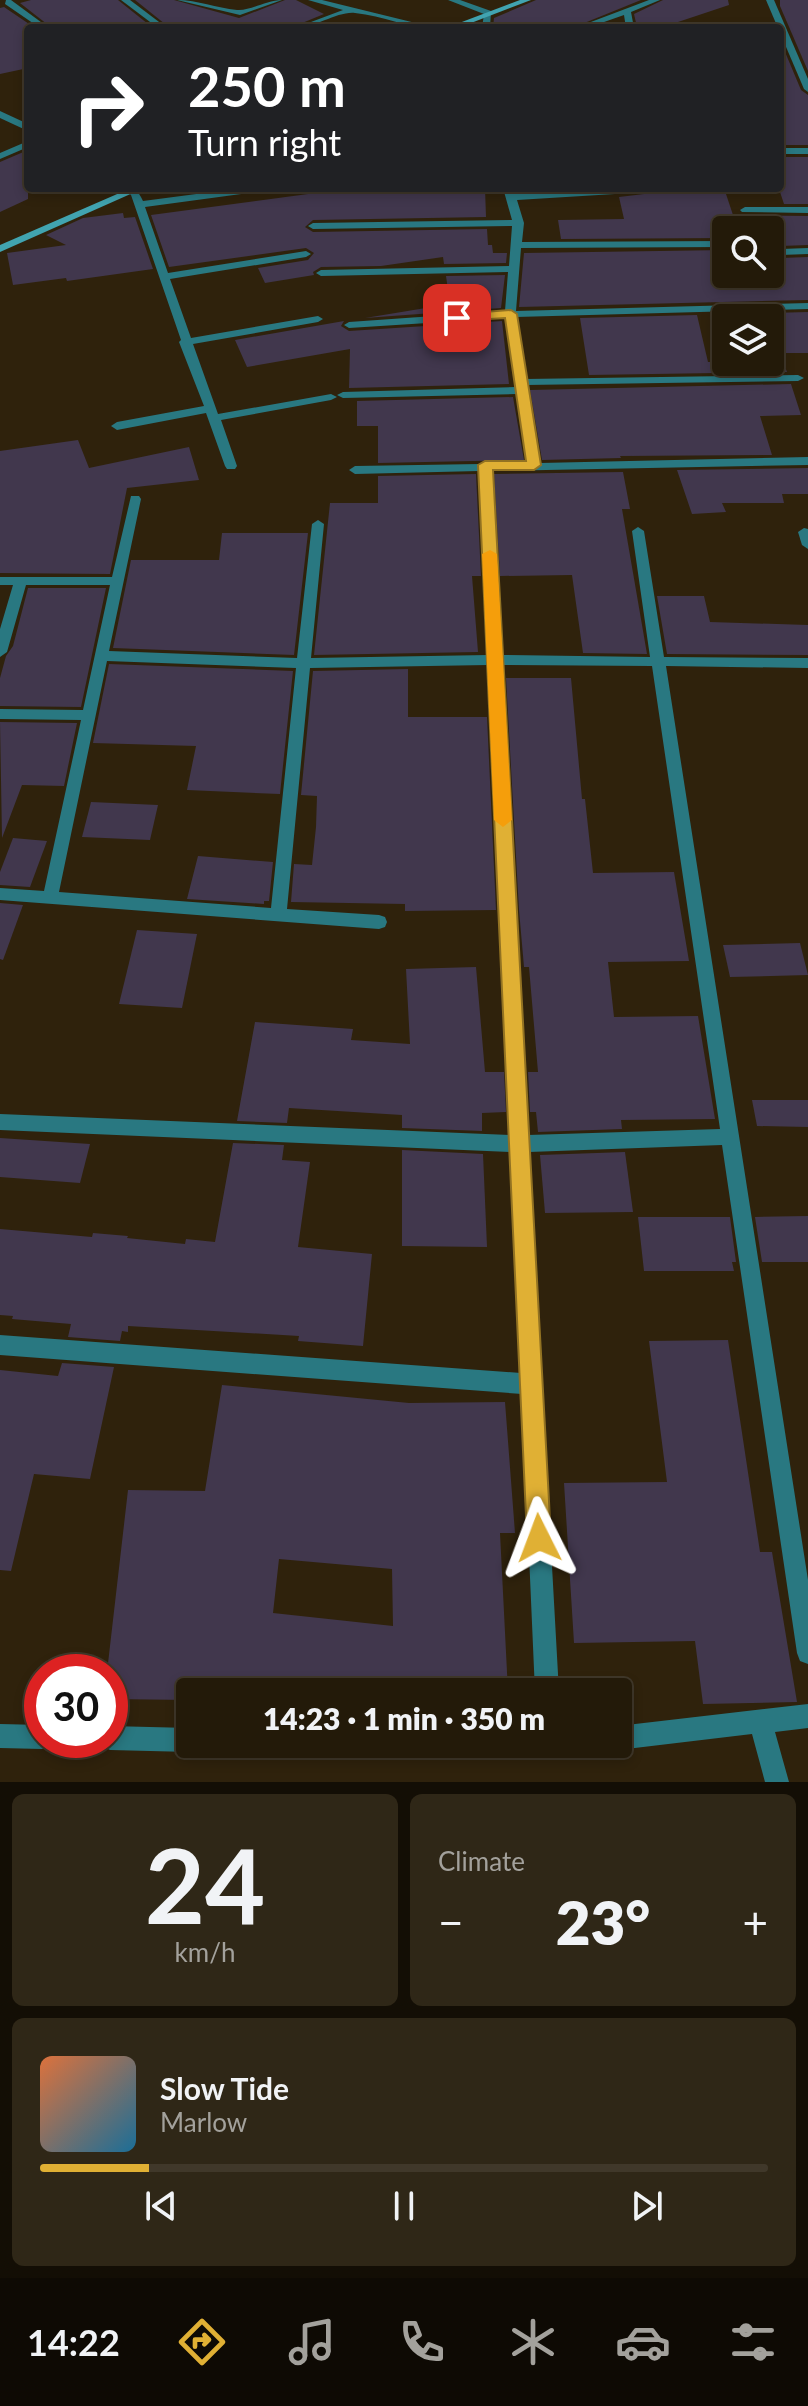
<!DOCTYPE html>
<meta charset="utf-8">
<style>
:root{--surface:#231a09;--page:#2f2717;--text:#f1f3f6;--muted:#a3a19c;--line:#40382a;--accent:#e0b034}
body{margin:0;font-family:Lato,sans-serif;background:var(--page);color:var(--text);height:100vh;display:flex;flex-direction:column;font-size:30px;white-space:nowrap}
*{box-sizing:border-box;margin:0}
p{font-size:26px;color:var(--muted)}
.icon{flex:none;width:44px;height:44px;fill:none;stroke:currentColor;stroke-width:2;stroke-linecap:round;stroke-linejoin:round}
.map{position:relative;height:1782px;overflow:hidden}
.sheet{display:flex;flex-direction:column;gap:12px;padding:12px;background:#130e05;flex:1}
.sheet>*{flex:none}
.top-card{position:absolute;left:24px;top:24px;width:760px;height:168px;border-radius:8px;box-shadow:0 4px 12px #0003,0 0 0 2px var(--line);background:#202124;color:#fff;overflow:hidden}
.buttons{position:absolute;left:712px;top:216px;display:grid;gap:16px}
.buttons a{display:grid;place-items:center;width:72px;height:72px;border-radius:8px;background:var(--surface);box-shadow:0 4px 12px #0003,0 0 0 2px var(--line);font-size:40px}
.speed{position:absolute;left:24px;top:1654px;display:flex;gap:16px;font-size:40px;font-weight:700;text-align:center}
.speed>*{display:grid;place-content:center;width:104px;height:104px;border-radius:50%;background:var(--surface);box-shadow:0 4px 12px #0003,0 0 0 2px var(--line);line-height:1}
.speed .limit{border:12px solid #d22;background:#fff;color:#111}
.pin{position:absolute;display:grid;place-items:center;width:68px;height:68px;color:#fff;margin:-34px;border-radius:16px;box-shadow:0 4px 12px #0006}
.me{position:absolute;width:88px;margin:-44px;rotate:357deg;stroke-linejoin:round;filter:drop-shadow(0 0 6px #0008)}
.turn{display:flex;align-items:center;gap:28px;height:168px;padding:0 32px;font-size:36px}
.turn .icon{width:104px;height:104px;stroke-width:2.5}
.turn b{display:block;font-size:56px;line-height:68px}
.big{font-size:60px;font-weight:800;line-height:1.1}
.sheet .tile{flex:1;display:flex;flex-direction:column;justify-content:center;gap:12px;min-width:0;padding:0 28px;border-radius:12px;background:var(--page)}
.sheet .dial{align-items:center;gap:0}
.dial b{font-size:104px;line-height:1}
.song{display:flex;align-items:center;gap:24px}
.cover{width:96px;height:96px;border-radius:12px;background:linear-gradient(135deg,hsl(20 70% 55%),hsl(200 70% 35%))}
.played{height:8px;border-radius:4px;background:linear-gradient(90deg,var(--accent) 15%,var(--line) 15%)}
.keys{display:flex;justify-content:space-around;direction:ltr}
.heat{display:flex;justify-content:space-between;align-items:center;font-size:44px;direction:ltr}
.sheet .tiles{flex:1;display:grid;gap:12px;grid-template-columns:1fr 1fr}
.tile:last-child{grid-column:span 2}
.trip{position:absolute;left:176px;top:1678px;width:456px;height:80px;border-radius:8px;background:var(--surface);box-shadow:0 4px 12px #0003,0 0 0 2px var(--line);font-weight:800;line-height:80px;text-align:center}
.dock{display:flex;height:128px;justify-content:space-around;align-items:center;background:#0e0a04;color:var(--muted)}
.dock .icon{width:56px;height:56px}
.dock .on{color:var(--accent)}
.dock b{font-size:36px;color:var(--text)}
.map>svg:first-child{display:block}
.building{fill:#41374d;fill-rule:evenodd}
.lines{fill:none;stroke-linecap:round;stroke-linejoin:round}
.street{fill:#297881;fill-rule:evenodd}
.secondary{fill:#41a4b0;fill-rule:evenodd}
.route{fill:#e0b034;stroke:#927222;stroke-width:2}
.slow{fill:#f59e0b}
</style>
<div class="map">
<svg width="808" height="1782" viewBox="0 0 808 1782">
<rect width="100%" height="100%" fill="#2f220c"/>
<g class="building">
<polygon points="31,0 118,0 153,28 52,28 20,3"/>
<polygon points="135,0 174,0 239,18 285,0 296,0 324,14 290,28 170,28"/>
<polygon points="536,0 641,0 572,28 493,28 494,18"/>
<polygon points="663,0 728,0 729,5 666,26 637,27 634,14"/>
<polygon points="780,0 808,0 808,71 780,6"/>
<polygon points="4,7 35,28 28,28 28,68 0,74 0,8"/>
<polygon points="780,40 801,90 808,95 808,145 780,145"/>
<polygon points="28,150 28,199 0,212 0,162"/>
<polygon points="780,157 808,157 808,204 784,204 780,192"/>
<polygon points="308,188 485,188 486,217 313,220 305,227 313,232 487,229 488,245 492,245 493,253 507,253 506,263 444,264 443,257 381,266 321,267 313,272 314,275 265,283 258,268 308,260 314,253 306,248 169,267 151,215 308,194"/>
<polygon points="669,191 725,191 733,215 808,216 808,245 781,246 773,251 781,258 808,257 808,300 519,307 524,253 726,250 726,274 770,274 770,230 726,230 726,238 561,239 558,220 624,219 619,197"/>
<polygon points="123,213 124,218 135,217 153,269 67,281 66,278 13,285 7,253 66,245 46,235 83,218"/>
<polygon points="505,275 501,308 365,318 450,304 446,276"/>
<polygon points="808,312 808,353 770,353 770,313"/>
<polygon points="697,315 708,362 783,362 787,372 589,375 580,318"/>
<polygon points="344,321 341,326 349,331 502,321 509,384 349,388 350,349 247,367 235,340"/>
<polygon points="791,384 801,415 760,416 772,455 620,456 621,458 542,460 530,390"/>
<polygon points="513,397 524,460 378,463 378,426 357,426 357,401"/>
<polygon points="78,440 89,468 189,447 199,480 127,488 110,574 0,573 0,451"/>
<polygon points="808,468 808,494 782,494 784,503 722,503 726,512 692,514 677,470"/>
<polygon points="623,472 630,509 622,509 647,654 583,653 572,575 500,576 494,474"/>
<polygon points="476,474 481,576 472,576 478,652 314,655 330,503 378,503 378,476"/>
<polygon points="222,533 308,533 294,655 113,648 131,560 219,560"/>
<polygon points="28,588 106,588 81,707 0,706 0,678 6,656 13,646"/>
<polygon points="657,596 704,596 710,622 808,625 808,655 667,654"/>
<polygon points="109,664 293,671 280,794 187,790 196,746 93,743"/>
<polygon points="408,669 408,717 487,717 496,910 405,911 405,904 291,902 294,864 312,865 316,827 317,796 301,795 313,671"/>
<polygon points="506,678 571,678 582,799 585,799 593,873 674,872 689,961 608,962 614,1017 698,1016 715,1119 621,1120 622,1129 538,1132 536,1112 530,1112 528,1072 538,1072 529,967 524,967 519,910"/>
<polygon points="0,722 77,723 64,786 22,785 2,838"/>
<polygon points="91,802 158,805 150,840 82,837"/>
<polygon points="13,838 47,841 30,887 0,885 0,872"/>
<polygon points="198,856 273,862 269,901 264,901 264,904 187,899"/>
<polygon points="0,903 23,905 3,960 0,959"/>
<polygon points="137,930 197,934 182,1008 119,1004"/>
<polygon points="800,943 808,975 730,977 723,945"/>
<polygon points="476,967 485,1072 504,1072 506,1112 482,1113 482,1131 402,1128 402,1115 289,1108 287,1123 237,1121 255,1022 353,1029 351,1040 410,1044 406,969"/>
<polygon points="752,1100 808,1100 808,1127 757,1126"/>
<polygon points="0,1138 90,1144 80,1183 0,1177"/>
<polygon points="233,1143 284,1145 282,1160 310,1162 298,1247 372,1254 363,1346 298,1341 299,1336 128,1326 128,1332 122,1331 120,1341 68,1337 71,1324 12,1319 13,1316 0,1315 0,1229 92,1237 93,1233 128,1236 127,1238 185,1244 186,1239 215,1242"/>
<polygon points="402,1150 483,1154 487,1247 402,1246"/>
<polygon points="625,1152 633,1212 545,1213 540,1155"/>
<polygon points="808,1216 808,1262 762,1262 755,1217"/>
<polygon points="638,1217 730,1217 736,1262 732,1262 734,1271 644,1271"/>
<polygon points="728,1340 760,1552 772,1552 797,1702 703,1704 695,1641 574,1643 564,1483 667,1482 649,1341"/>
<polygon points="62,1363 114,1367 90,1479 34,1474 11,1571 0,1570 0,1370 58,1376"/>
<path d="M222,1385L409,1403L505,1402L515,1533H500L508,1692H190V1700L110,1699V1672H107L128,1490L205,1491ZM279,1559L392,1569L393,1626L273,1613Z"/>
</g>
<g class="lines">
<g class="street">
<polygon points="6,0 11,0 49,28 40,28 5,4"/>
<polygon points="121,0 130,0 167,28 158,28"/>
<path d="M177,0C198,0 216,8 237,10C251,11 266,0 282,0L240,15Z"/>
<path d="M308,0H322L436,28C408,28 383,16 355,13C338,11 315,28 295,28L343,10Z"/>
<polygon points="448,0 460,0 491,11 490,28 482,28 484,14"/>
<polygon points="649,0 660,0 631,12 634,28 626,28 624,15 587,28 575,28"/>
<polygon points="766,0 774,0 808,79 808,92 804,89"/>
<polygon points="0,111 28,124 28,131 0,118"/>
<polygon points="28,141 28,147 0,159 0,153"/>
<rect x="780" y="148" width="28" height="6"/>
<path d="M122,188C134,188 138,190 143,201L242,188H268L263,191L145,207L168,273L306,251L311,254L306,257L170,279L191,338L318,316L323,319L318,322L193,344L218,414L331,394L337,397L331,400L221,420L237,466L235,469H227L225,466L206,413L117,430L111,426L117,422L204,406L179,342L181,340L131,195Z"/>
<path d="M503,188H513L515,194L615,188H669L664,191L517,200L524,223L522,242L726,241V247L521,248L516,311L808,303V309L516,317L525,379L798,375L804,378L798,381L526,385L540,463L808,457V465L491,471L502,655L650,657L632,531L638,527L644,531L664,657L808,658V668L666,666L808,1580V1664L800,1661L797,1653L722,1145L529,1152L559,1692H535L522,1394L0,1355V1335L521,1373L511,1152L0,1130V1114L510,1135L488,665L310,668L287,909L379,915L385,917L387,922L385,927L379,929L0,900V888L44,891L81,720L0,719V709L83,710L110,585H26L7,652L0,657V629L13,585H0V577H112L131,496H139L141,499L109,651L297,658L312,524L318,520L324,524L311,658L488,655L479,471L355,474L349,470L355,466L480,464L485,461L490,464L528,463L516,394L343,398L337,395L343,392L515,387L506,318L349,328L344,325L349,322L505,311L508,272L321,276L316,273L321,270L509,266L512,226L313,229L308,226L313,223L512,220ZM107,661L296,668L271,908L59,892ZM502,665L652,666L720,1129L528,1135Z"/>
<polygon points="745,207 808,207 808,213 742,212 740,210"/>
<polygon points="808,248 808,254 781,255 776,252 781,249"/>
<polygon points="804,528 808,529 808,549 802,545 798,532"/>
<polygon points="808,1704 808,1728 775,1732 789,1782 765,1782 752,1734 618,1750 609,1744 618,1744 618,1726"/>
<polygon points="0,1724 42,1725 42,1740 53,1740 50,1745 42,1749 0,1748"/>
<polygon points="110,1726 190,1728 190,1744 200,1744 198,1748 190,1752 110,1750 102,1746 99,1740 110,1740"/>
<polygon points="420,1744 579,1744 575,1752 567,1756 432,1756 424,1752"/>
</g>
<g class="secondary">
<polygon points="520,0 531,0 458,28 446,28"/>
<polygon points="131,188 144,188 0,252 0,245"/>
</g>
</g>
<polygon class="route" points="511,310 517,314 541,465 534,470 493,470 551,1538 548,1547 539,1550 530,1547 527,1538 478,465 485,461 526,461 505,318 457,321 451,318 457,314"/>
<polygon class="slow" points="490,550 497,554 512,820 503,827 494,820 482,554"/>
</svg>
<div class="buttons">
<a><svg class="icon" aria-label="search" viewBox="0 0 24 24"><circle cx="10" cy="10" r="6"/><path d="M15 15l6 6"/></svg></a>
<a><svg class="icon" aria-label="layers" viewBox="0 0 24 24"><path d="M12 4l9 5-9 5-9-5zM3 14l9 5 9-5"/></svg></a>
</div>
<div class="speed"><div class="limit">30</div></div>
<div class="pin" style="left:457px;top:318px;background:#d93025"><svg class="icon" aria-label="arrive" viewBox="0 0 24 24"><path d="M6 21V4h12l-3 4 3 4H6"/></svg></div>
<svg class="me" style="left:539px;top:1538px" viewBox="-20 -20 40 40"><path d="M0-17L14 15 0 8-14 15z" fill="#e0b034" stroke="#fff" stroke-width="4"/></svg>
<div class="trip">14:23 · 1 min · 350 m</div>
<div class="top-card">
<div class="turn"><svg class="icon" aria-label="right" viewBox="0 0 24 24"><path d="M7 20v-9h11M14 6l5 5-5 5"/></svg><div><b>250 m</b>Turn right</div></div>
</div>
</div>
<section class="sheet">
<div class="tiles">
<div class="tile dial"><b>24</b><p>km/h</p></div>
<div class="tile"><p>Climate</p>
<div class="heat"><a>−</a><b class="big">23°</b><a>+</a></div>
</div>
<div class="tile">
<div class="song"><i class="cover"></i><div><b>Slow Tide</b><p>Marlow</p></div></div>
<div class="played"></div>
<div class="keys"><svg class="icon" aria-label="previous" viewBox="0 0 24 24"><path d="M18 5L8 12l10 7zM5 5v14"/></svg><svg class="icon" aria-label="pause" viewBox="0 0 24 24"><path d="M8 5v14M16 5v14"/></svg><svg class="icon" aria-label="next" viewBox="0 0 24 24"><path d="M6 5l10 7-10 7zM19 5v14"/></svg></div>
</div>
</div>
</section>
<nav class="dock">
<b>14:22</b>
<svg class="icon on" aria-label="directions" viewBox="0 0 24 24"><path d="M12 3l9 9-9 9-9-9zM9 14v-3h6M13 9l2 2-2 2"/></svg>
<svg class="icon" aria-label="music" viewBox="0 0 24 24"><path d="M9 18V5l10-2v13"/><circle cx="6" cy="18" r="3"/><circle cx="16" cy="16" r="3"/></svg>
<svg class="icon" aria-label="phone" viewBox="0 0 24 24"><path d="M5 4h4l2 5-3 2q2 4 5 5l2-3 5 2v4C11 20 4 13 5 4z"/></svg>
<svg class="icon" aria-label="climate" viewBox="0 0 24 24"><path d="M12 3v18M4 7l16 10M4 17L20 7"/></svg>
<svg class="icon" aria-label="car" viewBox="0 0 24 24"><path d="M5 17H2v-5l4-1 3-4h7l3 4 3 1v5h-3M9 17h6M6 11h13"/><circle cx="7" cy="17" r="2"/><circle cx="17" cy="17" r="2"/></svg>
<svg class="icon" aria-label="filters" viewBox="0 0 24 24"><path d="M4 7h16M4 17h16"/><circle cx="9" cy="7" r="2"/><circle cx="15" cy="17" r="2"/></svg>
</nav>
